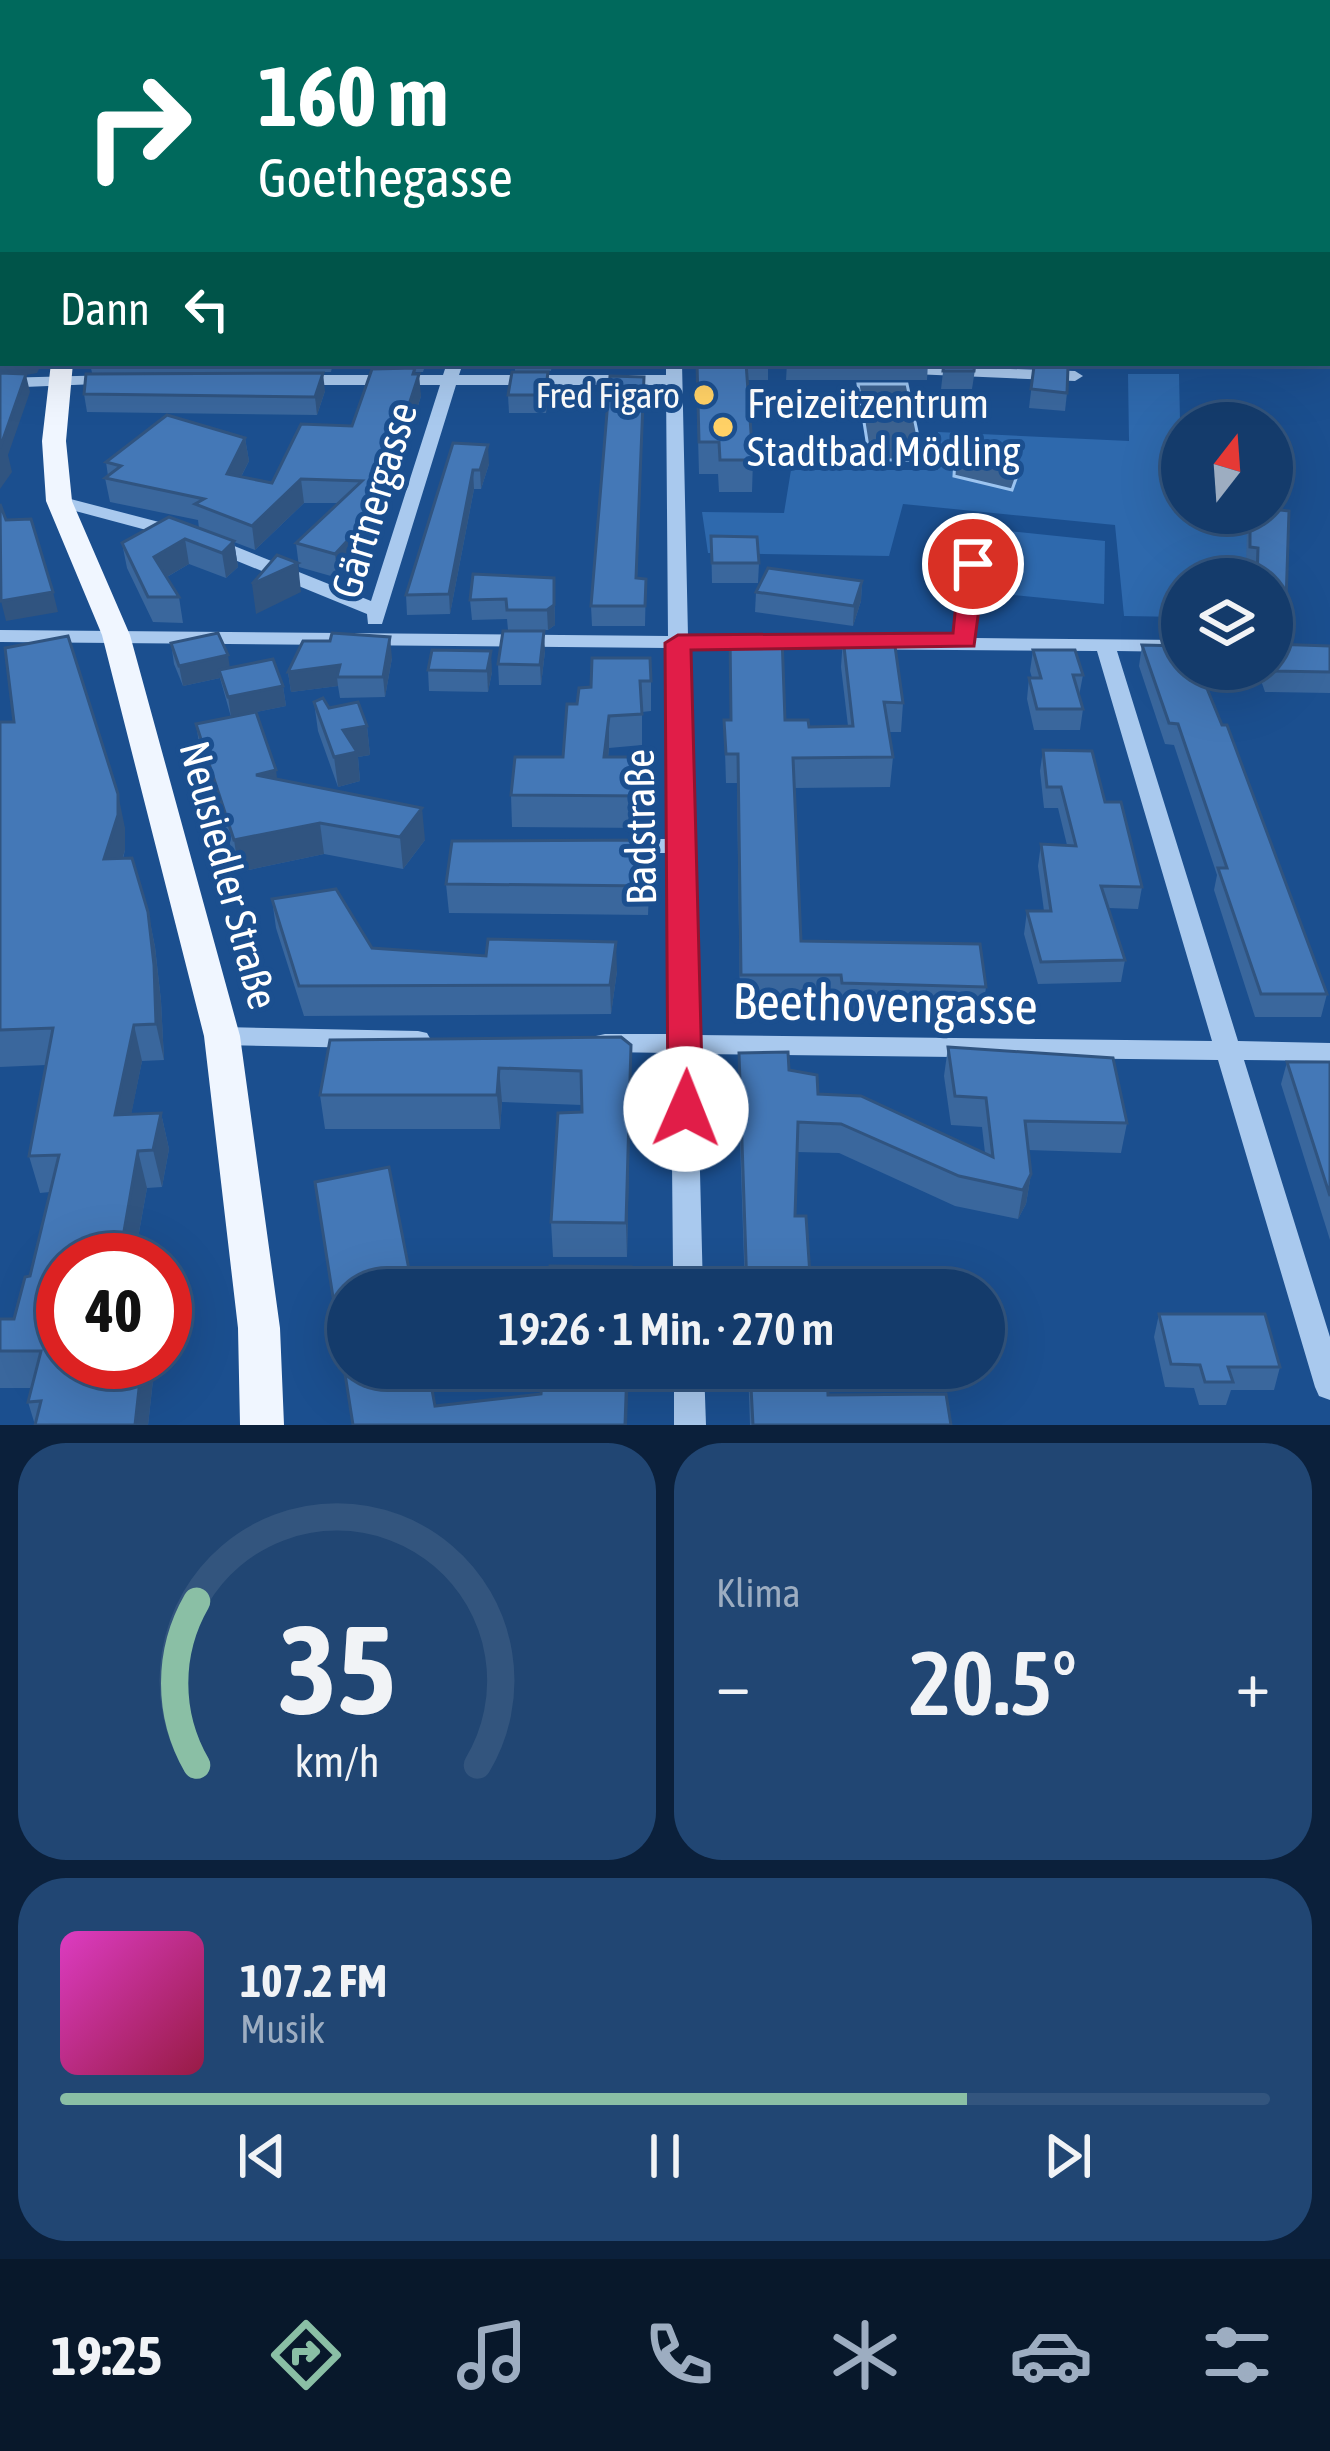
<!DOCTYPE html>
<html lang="de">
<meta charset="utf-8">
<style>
:root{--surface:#143b6b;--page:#214673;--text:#f1f3f6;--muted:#9dadc1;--line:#33557e;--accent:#8abfa5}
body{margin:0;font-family:"Asap Condensed",sans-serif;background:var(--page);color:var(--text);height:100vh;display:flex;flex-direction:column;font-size:45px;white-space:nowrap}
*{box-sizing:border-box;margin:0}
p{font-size:39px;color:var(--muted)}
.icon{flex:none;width:66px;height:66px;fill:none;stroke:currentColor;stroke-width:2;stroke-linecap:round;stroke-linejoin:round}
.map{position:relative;height:1425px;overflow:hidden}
.panel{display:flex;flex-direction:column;gap:18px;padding:18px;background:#0b203b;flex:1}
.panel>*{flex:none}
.top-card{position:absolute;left:0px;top:0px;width:1332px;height:366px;box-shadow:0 12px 48px #0002,0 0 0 3px var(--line);background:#00695c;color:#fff;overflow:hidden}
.needle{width:78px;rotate:17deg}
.tools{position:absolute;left:1161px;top:402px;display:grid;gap:24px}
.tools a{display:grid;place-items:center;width:132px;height:132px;border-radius:50%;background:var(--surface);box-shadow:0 12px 48px #0002,0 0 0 3px var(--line);font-size:60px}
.speed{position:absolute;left:36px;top:1233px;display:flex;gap:24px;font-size:60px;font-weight:700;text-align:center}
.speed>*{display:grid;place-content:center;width:156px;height:156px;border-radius:50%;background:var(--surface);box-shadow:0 12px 48px #0002,0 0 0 3px var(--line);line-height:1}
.speed .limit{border:18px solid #d22;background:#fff;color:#111}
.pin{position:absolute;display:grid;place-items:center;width:102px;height:102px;color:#fff;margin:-51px;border:6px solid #fff;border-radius:50%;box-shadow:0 3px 12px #0007}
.me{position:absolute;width:132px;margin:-66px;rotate:1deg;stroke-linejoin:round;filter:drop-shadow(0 0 9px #0008)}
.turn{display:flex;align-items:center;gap:42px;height:252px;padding:0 60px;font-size:54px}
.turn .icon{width:156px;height:156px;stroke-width:2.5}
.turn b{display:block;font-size:84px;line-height:102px}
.then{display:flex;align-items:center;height:114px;padding:0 60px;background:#0003;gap:24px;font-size:45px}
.big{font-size:90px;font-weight:600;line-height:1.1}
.panel .widget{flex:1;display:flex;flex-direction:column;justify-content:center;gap:18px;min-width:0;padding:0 42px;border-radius:48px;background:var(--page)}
.panel .dial{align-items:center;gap:0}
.dial svg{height:312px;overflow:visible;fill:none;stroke:var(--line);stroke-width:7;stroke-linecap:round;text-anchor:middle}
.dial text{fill:var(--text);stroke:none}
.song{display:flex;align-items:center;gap:36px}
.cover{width:144px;height:144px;border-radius:18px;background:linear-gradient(135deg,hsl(310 70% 55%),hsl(340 70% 35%))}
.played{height:12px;border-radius:6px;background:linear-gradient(90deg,var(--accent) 75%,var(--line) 75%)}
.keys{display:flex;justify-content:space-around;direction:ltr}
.heat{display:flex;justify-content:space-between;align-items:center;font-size:66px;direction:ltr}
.panel .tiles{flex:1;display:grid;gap:18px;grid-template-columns:1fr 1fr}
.widget:last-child{grid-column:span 2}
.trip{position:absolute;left:327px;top:1269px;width:678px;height:120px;border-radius:60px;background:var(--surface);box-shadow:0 12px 48px #0002,0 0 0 3px var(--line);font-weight:600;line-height:120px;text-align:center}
.tabs{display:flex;height:192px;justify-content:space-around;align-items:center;background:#08182b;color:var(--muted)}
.tabs .icon{width:84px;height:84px}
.tabs .on{color:var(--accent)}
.tabs b{font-size:54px;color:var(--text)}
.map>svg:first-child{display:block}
.green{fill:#2e69ad}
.water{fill:#3c6290;stroke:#9cc4f0;stroke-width:3}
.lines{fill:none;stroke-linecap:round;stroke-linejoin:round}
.minor{fill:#a9c9ee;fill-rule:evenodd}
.major{fill:#f0f6ff;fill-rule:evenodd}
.wall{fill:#3a679d}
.shaded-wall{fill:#305480}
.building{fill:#4478b7;stroke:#305480;stroke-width:3}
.route{fill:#e11d48;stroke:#92132f;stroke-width:3}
.poi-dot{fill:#ffd166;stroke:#1b4f8f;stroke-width:4.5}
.labels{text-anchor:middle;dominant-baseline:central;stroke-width:10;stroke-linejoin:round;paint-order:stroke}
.far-poi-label{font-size:36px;fill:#fff;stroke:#1b4f8f;text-anchor:end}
.poi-label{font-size:42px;fill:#fff;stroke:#1b4f8f;text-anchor:start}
.street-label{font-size:42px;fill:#fff;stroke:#1b4f8f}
.near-street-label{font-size:51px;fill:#fff;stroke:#1b4f8f}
</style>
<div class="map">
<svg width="1330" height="1425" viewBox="0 0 1330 1425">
<rect width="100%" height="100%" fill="#1b4f8f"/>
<g class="green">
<polygon points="1128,374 1179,374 1182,513 1255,513 1254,579 1182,579 1182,617 1124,616 1115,525 903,504 889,556 708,553 702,512 784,513 791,470 938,470 938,432 1129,441"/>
<polygon points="1008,531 1105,541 1104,604 1002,594"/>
</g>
<g class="water">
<polygon points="858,384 907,384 923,460 870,460"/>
<polygon points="955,458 1006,464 1018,473 1012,490 954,476"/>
</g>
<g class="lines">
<g class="minor">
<path d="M447,363H463L459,375H666V363H682L688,636L955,638L967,526L976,521L985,526L975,638L1182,640V652L1117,651L1238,1041L1330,1043V1061L1244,1060L1330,1337V1400L1319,1396L1315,1387L1218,1060L697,1054L703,1290H595L590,1281L595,1272L605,1269L673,1271L671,1053L605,1052L596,1050L592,1043L596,1036L605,1034H671L670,853H625L614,846L625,839H670L668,648L0,642V630L668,636L666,385H456L382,624H368L367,614L203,547L201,543L203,539H217L371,601L440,385H296L288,380L296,375H443ZM688,648L1097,651L1212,1041L697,1035Z"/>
<polygon points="919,366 1075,371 1083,376 1075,381 913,374 913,368"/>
<polygon points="115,375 123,380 121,383 0,388 0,378"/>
<polygon points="59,496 186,529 189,533 180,539 53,505 50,501"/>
<polygon points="222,1027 418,1031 427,1033 431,1040 427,1047 418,1049 222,1045 213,1043 209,1036 213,1029"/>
<polygon points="531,1267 574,1268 584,1271 589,1280 580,1290 528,1290 521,1287 516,1279 521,1271"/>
<polygon points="674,1368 704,1368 706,1425 674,1425"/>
</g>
<g class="major">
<polygon points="715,0 731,0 714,3"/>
<polygon points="51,363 73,363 66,441 72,501 130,635 240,1036 280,1328 284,1425 240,1425 238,1328 204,1036 102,635 46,501 42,441"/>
</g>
</g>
<g class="wall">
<polygon points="0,0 3,3 3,295 0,287 2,196 0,196"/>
<polygon points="648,0 689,0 688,3"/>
<polygon points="90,363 333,363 331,372 92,373"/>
<polygon points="379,363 426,363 423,372 415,372 421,396 377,536 338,578 299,567 296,543 338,503 304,503 255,550 234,542 238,567 226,578 189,564 167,577 179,597 183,623 153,622 127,568 122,543 199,528 198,520 110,502 105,478 108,476 106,462 245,438 249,461 241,477 272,483 352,426 380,369"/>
<polygon points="515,363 552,363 551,371 515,371"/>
<polygon points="696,363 768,363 768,380 747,380 753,460 752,492 719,492 718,474 699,474"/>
<polygon points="787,363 928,363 927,380 786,380"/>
<polygon points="944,363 976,363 972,389 941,389"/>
<polygon points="1032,363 1100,363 1099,367 1032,365"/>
<polygon points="1034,366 1067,393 1065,411 1029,408"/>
<polygon points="548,372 549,390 546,413 509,413 508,395"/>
<polygon points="325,391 317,415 87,412 84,394"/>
<polygon points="644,395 637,578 646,579 645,626 592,626 591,606"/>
<polygon points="453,443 489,464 481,489 474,489 450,614 407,615 406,595"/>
<polygon points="1249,513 1272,513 1286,603 1281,623 1272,622 1272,579 1254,579 1254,568 1246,567 1247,526"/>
<polygon points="711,536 759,563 758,583 712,583"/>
<polygon points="554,578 555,625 548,630 508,630 507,619 472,620 470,600"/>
<polygon points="862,581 861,601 853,626 755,612 756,592"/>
<polygon points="843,638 903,703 901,732 888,732 893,757 890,787 794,788 801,941 986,987 982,1018 840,1014 839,1006 740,1007 737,783 726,783 724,720 785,720 809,727 848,726 841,667"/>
<polygon points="171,643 230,667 283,686 286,706 256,712 277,780 425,840 403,869 324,854 239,872 201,755 196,724 231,717 220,678 183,686 174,664"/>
<polygon points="1142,645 1327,994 1321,1017 1255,1017 1214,890 1217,875 1174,745 1165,744 1139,666"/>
<polygon points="1330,646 1330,693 1265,692 1257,669 1272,669"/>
<polygon points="1033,650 1083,675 1079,696 1083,709 1080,730 1034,730 1027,699 1029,678 1032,678 1030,671"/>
<polygon points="545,651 541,685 499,685 498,664"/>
<polygon points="392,658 385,697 340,698 338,686 291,692 288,672"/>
<polygon points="428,670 492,672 488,692 429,691"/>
<polygon points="651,681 651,711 642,712 642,745 609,748 608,757 646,757 646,828 512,827 511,795 563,757 577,704 579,688"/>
<polygon points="314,702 367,726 370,755 358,757 360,781 338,787 318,731"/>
<polygon points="0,722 125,828 125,850 123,859 148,912 155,947 161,1001 164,1060 142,1061 131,1114 161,1113 169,1149 162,1187 147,1188 134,1260 63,1260 155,1362 148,1425 35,1425 28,1402 32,1388 0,1388 0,1319 14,1319 30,1276 50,1192 40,1193 29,1156 46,1065 0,1067"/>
<polygon points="1043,750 1105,802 1142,887 1138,909 1108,908 1125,960 1121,982 1038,984 1024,934 1027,911 1044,911 1038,866 1041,844 1067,845 1058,808 1044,808 1040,771"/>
<polygon points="650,869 648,915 449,913 446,884"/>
<polygon points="272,899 372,948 617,971 611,1014 304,1016 276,928"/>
<polygon points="631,1045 627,1257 553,1257 551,1222 582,1112 582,1105 502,1102 500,1129 325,1129 320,1095"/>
<polygon points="948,1047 1127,1123 1121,1153 1028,1150 1031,1174 1026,1204 1018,1219 955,1206 839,1153 797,1152 795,1216 811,1290 745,1290 738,1082 739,1053 789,1070 818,1094 985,1153 982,1127 951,1125 944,1076"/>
<polygon points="1287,1062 1330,1062 1330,1240 1281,1084"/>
<polygon points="1159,1314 1280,1367 1274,1390 1231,1390 1226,1405 1199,1405 1194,1388 1165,1387 1154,1337"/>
<polygon points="748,1368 827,1368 828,1395 951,1425 750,1425"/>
</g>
<g class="shaded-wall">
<polygon points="0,359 3,359 3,363 42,363 37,373 26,375 30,392 8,455 12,472 0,489"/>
<polygon points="415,368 416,384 419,374 421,396 377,536 338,578 335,554"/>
<polygon points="548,372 549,390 546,413 545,395"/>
<polygon points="323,373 325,391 317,415 315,397"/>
<polygon points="245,438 249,461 230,498 227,474"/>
<polygon points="488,445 489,464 481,489 480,470"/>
<polygon points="473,470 474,489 450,614 449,594"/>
<polygon points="301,479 304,503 255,550 252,526"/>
<polygon points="185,539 189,564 158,582 154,557"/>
<polygon points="234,541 238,567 226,578 222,553"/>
<polygon points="298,563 301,592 256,614 252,584"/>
<polygon points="554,578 555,625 548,630 547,610"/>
<polygon points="862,581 861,601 853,626 854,606"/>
<polygon points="53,592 58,612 6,621 1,601"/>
<polygon points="544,631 545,651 541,685 540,665"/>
<polygon points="390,637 392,658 385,697 383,677"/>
<polygon points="491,651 492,672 488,692 487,671"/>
<polygon points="228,655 231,676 219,670 220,678 183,686 179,666"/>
<polygon points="340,665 337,677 338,686 291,692 288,672"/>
<polygon points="283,686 286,706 231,717 228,697"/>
<polygon points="609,716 609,748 605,788 604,757"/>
<polygon points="367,726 370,755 358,757 360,781 338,787 334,757 343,730"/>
<polygon points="276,770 280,801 256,775"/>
<polygon points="118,794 125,828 125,850 111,894 104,859"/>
<polygon points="422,808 425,840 403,869 400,837"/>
<polygon points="320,823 324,854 239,872 234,840"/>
<polygon points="148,912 155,947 161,1001 164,1060 156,1024"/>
<polygon points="616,942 617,971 611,1014 610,985"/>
<polygon points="134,1025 142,1061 124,1151 115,1115"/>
<polygon points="631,1045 631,1078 627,1257 626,1223"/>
<polygon points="499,1068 502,1102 500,1129 497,1095"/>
<polygon points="161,1113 169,1149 162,1187 153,1150"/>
<polygon points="138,1151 147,1188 134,1260 119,1260"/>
<polygon points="1031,1174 1026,1204 1018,1219 1023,1190"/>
<polygon points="142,1362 155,1362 148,1425 135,1425"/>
<polygon points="627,1368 629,1368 627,1425 625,1425"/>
</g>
<g class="building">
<polygon points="0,0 528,0 527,3 3,3 3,15 0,15"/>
<polygon points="730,0 1311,0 1309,3 730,3"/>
<polygon points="1315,0 1330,0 1330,36 1329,3 1315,3"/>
<polygon points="0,29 3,29 3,182 0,180 0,94 3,94 3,79 0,79"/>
<polygon points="3,188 3,267 2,260 0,260 0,207"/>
<polygon points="1329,245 1330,245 1330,321 1329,318"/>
<polygon points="3,309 3,359 0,359 0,316"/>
<polygon points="697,363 746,363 753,460 720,460 719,442 699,442"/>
<polygon points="944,363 975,363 974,371 943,371"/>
<polygon points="1034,366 1068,367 1067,393 1031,389"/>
<polygon points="415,368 413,374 419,374 374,512 335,554 296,543 362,481 301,479 252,526 195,504 204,499 105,478 121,466 106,462 167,415 245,438 227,474 272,483 301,424 352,426 372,369"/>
<polygon points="512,372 548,372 545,395 508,395"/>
<polygon points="0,373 26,374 0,448"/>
<polygon points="323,373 315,397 84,394 86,374"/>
<polygon points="610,376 644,377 636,578 646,579 645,606 591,606"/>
<polygon points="453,443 488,445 480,470 473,470 449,594 406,595"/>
<polygon points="0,504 6,520 31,519 53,592 1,601"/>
<polygon points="1272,509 1289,511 1286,603 1272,601 1272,579 1257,579 1258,548 1250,547 1250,513 1272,513"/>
<polygon points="169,517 234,541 222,553 185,539 154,557 179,597 148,597 122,543"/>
<polygon points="711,536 757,537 759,563 712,563"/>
<polygon points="277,555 298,563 252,584"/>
<polygon points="768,568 862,581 854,606 756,592"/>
<polygon points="473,574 554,578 554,605 547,610 507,610 506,599 470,600"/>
<polygon points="503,631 544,631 540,665 498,664"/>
<polygon points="218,633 228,655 179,666 171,643"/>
<polygon points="332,633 390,637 383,677 337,677 340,665 288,672 303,641 330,641"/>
<polygon points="730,635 782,636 785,720 808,720 809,727 853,726 843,638 894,639 903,703 884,702 893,757 793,758 801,941 980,944 986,987 842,983 841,975 741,975 738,754 726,754 724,720 731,720"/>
<polygon points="68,636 118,794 118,815 104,859 132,858 148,912 154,965 156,1024 134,1025 115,1115 161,1113 153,1150 138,1151 119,1260 63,1260 63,1362 142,1362 135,1425 35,1425 41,1401 28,1402 41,1351 0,1351 0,1319 14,1319 25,1277 30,1276 59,1155 29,1156 53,1028 0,1030 0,722 14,722 5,648"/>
<polygon points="1272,644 1330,646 1330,672 1270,671 1269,669 1272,669"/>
<polygon points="1142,645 1182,646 1182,669 1199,669 1222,725 1227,725 1327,994 1261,994 1218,868 1227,868 1178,724 1169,723"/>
<polygon points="432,650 491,651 487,671 428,670"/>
<polygon points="1033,650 1075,650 1083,675 1073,675 1083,709 1037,709 1029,678 1041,678"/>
<polygon points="592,658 650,658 651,681 640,681 642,714 609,716 604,757 646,757 646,796 511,795 515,757 563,757 567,704 577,704 579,688 591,687"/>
<polygon points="273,659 283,686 228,697 219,670"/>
<polygon points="323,698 329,708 358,702 367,726 343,730 357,752 334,757 314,702"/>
<polygon points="256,712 276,770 256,775 422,808 400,837 320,823 234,840 196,724"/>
<polygon points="1043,750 1092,751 1105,802 1121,802 1142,887 1101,886 1125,960 1041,962 1027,911 1051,911 1041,844 1076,846 1061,787 1047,787"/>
<polygon points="649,840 648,886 446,884 452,841"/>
<polygon points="336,889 372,948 486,956 488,939 616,942 610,985 299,986 272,899"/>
<polygon points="621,1037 631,1045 626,1223 551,1222 558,1113 582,1112 581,1071 499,1068 497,1095 320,1095 330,1040"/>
<polygon points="948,1047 1113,1058 1127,1123 1025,1121 1031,1174 1023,1190 959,1176 841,1124 798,1122 795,1216 806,1216 811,1290 747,1290 739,1053 788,1052 789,1070 817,1075 818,1094 861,1096 993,1157 986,1098 955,1096"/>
<polygon points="1287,1062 1330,1062 1330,1196"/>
<polygon points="389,1167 413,1290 348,1290 348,1368 428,1368 435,1406 541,1394 543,1368 627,1368 625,1425 353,1425 315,1182"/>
<polygon points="550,1266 631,1267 630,1290 548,1290"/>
<polygon points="1159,1314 1265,1314 1280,1367 1228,1367 1233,1382 1205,1382 1200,1365 1171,1364"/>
<polygon points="750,1368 827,1368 828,1395 946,1394 951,1425 753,1425"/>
</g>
<polygon class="route" points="973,557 985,564 974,646 691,650 703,1109 698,1118 673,1118 668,1109 665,643 678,635 953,633 960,564"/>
<g class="poi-dot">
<circle cx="704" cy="395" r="12"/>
<circle cx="723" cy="427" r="12"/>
</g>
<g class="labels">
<g class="far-poi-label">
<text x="680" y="395">Fred Figaro</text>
</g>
<g class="poi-label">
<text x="747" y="403">Freizeitzentrum<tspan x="747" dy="48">Stadtbad Mödling</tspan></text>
</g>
<g class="street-label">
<text transform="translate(374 500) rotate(-73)">Gärtnergasse</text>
<text transform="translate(640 827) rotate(-91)">Badstraße</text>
<text transform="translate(229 875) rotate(75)">Neusiedler Straße</text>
</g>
<g class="near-street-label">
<text transform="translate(885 1003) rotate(1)">Beethovengasse</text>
</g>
</g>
</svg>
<div class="tools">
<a><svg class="needle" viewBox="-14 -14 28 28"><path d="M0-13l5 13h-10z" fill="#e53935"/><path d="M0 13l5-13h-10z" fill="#9dadc1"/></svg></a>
<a><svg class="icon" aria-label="layers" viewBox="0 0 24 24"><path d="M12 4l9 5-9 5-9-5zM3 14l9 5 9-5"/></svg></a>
</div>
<div class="speed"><div class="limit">40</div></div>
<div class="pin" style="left:973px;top:564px;background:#d93025"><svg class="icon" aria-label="arrive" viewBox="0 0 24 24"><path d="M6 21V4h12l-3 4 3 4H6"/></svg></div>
<svg class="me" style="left:686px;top:1109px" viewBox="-20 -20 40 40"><circle r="19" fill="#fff"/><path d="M0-13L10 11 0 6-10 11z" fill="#e11d48"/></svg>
<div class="trip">19:26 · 1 Min. · 270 m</div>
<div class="top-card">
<div class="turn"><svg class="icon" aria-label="right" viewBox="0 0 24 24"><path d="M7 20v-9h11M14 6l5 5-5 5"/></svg><div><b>160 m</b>Goethegasse</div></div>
<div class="then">Dann<svg class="icon" aria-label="left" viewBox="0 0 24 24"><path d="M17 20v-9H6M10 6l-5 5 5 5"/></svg></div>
</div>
</div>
<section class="panel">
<div class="tiles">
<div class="widget dial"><svg viewBox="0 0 100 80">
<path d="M14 69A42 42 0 1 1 86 69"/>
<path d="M14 69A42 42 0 0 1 14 27" stroke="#8abfa5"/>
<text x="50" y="56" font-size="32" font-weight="700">35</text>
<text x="50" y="72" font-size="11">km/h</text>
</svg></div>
<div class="widget"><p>Klima</p>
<div class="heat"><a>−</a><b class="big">20.5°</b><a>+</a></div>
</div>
<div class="widget">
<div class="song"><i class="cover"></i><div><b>107.2 FM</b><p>Musik</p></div></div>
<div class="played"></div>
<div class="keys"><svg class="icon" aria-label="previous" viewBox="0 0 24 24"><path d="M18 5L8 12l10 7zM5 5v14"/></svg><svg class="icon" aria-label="pause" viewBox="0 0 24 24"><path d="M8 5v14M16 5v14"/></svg><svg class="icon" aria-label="next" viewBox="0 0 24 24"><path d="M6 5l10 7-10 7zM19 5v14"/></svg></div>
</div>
</div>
</section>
<nav class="tabs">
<b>19:25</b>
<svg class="icon on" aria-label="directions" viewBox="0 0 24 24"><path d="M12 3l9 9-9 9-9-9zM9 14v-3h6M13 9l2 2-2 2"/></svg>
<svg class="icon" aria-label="music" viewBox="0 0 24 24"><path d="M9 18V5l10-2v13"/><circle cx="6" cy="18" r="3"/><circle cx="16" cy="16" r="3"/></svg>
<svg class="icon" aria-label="phone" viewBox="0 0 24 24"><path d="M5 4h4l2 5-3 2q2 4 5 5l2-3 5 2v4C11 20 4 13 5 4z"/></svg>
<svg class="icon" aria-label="climate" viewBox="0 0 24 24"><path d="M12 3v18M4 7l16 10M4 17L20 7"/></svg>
<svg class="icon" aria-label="car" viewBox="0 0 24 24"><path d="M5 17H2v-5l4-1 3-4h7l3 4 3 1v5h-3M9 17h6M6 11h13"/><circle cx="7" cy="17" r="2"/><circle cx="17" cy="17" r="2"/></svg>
<svg class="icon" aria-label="filters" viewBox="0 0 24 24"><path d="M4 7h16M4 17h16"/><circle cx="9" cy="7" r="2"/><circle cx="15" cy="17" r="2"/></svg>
</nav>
